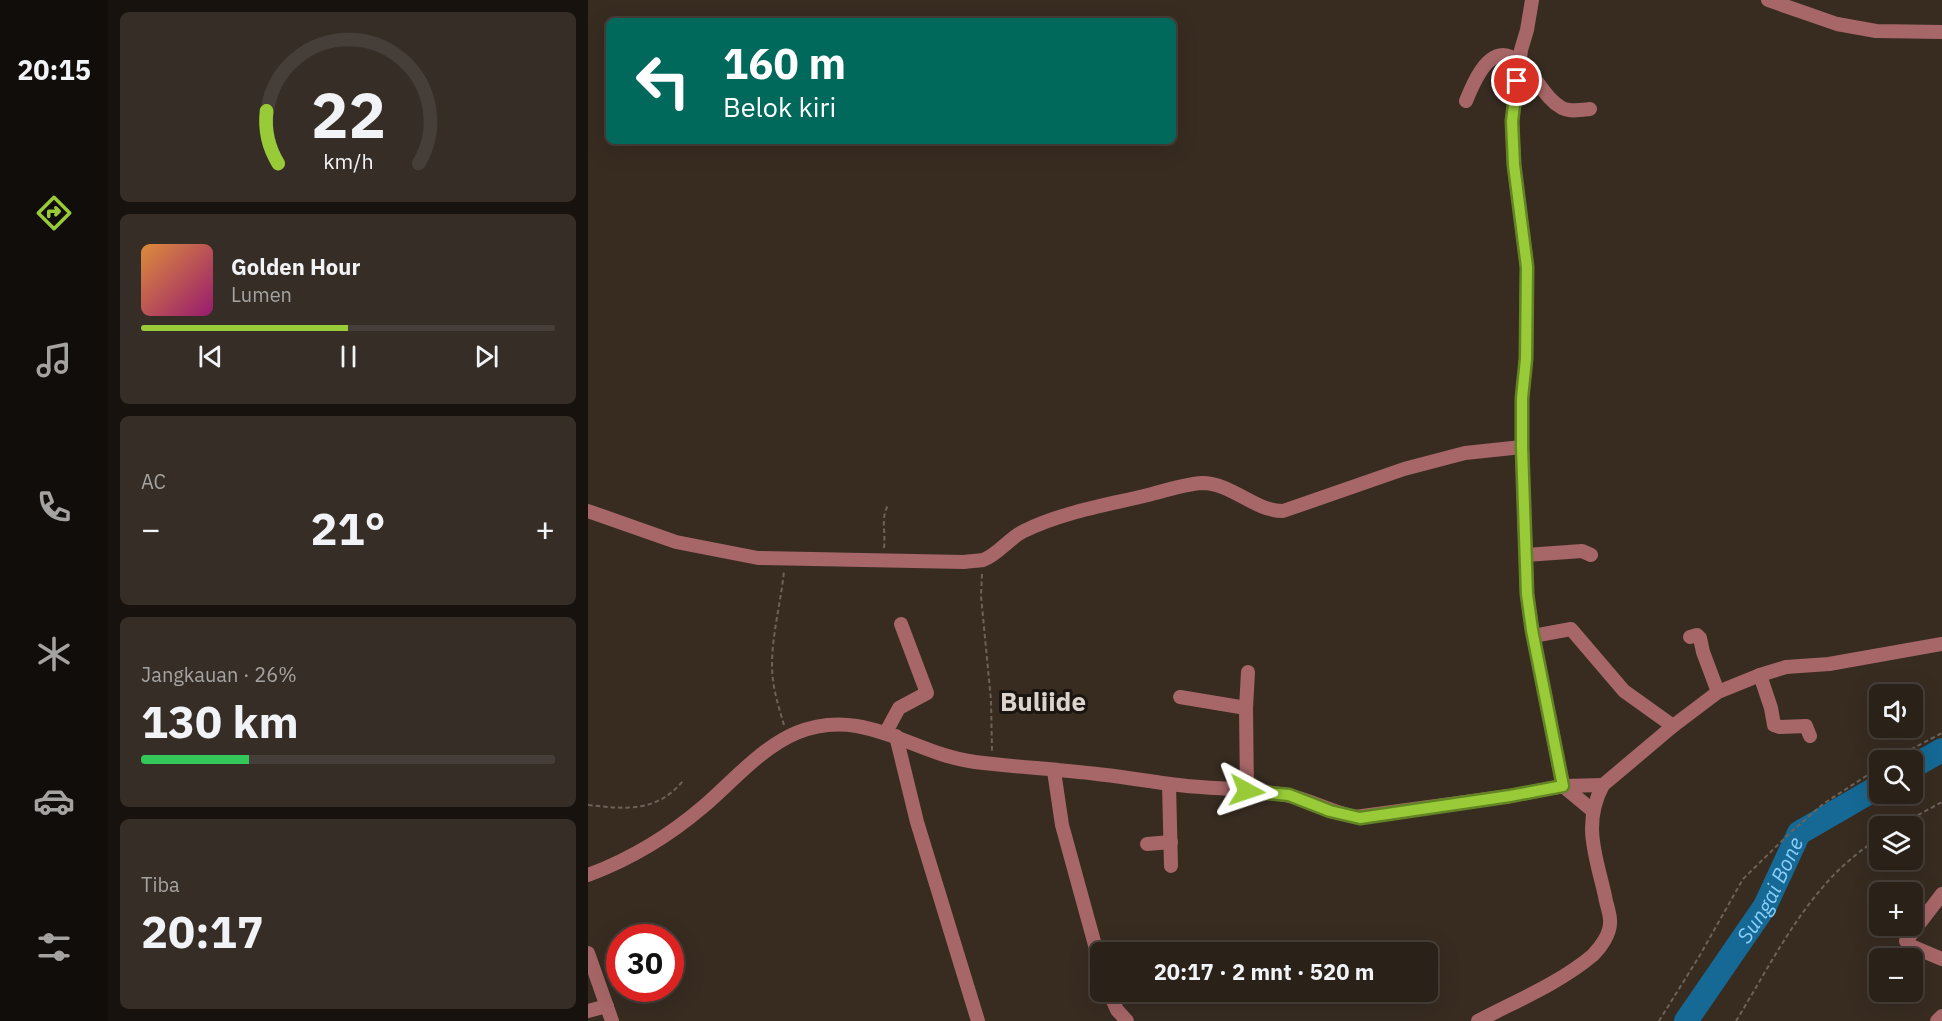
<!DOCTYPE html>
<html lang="id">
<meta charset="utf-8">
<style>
:root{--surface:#2a2119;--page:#362e26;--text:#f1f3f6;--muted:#a5a3a2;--line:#463e38;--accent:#98cb37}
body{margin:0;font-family:"IBM Plex Sans",sans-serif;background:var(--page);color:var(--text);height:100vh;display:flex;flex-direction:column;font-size:22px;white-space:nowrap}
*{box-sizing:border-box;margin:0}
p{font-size:20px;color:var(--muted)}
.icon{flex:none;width:33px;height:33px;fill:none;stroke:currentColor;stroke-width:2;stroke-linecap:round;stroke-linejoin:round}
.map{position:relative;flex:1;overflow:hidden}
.details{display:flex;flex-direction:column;gap:12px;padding:12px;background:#17120e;width:480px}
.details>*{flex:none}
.top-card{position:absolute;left:18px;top:18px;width:570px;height:126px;border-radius:9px;box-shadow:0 6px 24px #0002,0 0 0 2px var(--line);background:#00695c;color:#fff;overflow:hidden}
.tools{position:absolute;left:1281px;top:684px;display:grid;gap:12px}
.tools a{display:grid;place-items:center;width:54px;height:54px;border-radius:9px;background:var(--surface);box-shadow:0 6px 24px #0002,0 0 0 2px var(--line);font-size:30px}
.speed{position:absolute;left:18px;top:924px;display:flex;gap:12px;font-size:30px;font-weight:700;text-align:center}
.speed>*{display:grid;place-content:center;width:78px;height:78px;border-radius:50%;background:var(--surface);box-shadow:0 6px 24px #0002,0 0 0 2px var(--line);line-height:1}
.speed .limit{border:9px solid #d22;background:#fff;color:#111}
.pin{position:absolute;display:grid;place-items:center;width:51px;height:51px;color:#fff;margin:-26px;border:3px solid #fff;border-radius:50%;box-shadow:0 2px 6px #0007}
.me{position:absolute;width:66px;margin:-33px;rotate:95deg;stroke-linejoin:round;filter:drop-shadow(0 0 4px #0008)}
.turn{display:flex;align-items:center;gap:21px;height:126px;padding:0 18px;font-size:27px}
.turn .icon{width:78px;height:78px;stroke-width:2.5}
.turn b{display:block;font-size:42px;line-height:51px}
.big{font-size:45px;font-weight:700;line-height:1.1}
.details .widget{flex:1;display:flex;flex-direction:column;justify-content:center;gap:9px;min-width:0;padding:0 21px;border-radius:9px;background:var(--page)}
.details .dial{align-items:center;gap:0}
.dial svg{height:156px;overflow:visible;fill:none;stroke:var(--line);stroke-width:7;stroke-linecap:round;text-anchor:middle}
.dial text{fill:var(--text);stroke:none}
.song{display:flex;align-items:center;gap:18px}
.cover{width:72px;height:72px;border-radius:9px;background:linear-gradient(135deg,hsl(30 70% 55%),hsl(320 70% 35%))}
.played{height:6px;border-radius:3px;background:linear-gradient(90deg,var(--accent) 50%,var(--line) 50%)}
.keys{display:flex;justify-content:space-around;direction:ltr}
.heat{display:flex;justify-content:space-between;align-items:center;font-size:33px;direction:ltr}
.charge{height:9px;border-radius:4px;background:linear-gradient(90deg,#34c759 26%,var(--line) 0)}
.trip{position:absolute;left:502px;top:942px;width:348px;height:60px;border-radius:9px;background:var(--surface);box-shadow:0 6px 24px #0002,0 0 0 2px var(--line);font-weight:700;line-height:60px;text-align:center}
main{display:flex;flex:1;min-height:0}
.dock{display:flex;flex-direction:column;width:108px;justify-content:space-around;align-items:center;background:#110d0a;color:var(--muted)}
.dock .icon{width:42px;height:42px}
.dock .on{color:var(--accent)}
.dock b{font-size:27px;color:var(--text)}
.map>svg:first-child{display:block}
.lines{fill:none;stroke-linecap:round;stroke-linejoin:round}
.river{stroke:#156994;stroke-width:24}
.path{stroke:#6d6258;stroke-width:2;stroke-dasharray:4.5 3;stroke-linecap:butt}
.minor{stroke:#a76668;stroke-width:14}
.route-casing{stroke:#638424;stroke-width:15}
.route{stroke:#98cb37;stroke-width:10}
.labels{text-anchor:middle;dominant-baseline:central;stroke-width:6;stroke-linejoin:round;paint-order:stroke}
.water-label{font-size:21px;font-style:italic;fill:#89cefa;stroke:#1b1511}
.district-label{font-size:26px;font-weight:bold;fill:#dbd3cc;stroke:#1b1511}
</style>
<main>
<nav class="dock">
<b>20:15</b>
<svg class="icon on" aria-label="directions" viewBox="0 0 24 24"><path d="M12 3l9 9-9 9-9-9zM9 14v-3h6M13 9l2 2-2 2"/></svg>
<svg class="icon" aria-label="music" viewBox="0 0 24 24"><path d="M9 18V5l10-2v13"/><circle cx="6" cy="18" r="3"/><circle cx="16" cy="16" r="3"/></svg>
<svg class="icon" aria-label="phone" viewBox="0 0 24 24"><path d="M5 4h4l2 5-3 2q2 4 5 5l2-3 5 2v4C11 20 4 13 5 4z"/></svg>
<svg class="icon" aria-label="climate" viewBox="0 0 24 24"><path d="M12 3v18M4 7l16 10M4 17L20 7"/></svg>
<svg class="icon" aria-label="car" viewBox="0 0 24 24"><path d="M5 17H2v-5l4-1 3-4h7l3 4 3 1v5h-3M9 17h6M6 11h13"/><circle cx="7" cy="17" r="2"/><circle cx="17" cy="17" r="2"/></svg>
<svg class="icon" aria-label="filters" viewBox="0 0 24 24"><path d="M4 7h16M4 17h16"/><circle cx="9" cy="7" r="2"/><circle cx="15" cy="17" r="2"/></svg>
</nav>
<section class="details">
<div class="widget dial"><svg viewBox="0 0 100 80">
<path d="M14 69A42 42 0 1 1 86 69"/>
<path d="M14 69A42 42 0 0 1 8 42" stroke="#98cb37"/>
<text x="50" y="56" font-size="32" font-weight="700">22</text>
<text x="50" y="72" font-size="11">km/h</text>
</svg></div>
<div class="widget">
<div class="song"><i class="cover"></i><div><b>Golden Hour</b><p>Lumen</p></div></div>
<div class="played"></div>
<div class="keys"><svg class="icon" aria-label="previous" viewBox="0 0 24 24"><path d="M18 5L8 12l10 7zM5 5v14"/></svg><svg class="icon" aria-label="pause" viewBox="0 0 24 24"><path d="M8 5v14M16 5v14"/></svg><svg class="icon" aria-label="next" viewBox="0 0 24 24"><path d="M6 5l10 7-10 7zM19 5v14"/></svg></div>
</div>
<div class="widget"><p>AC</p>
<div class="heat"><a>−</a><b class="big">21°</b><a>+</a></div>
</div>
<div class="widget"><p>Jangkauan · 26%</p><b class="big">130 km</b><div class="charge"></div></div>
<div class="widget"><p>Tiba</p><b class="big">20:17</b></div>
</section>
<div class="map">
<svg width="1354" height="1021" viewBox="0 0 1354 1021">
<rect width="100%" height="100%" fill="#382c21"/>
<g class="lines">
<g class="river">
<polyline points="1324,767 1354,750"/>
<path id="s1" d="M1098,1021L1177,906L1211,833L1292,786"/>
</g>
<g class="path">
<path d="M296,548C298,533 292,516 301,504"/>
<polyline points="394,574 393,596 403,700 404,751"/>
<path d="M196,725C190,705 184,686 184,665C184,634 193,602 196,571"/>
<polyline points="1303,760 1354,733"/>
<path d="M0,805C37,809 68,813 95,781"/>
<polyline points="1310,826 1354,802"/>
<polyline points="1071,1021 1112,955 1155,879 1203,832 1235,804 1292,767"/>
<path d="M1148,1021C1188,956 1224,878 1292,838"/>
</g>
<g class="minor">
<polyline points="944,0 939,30 933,50 924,121 926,165 939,267 938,359 934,398 934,447 939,594 944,630 975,786 1004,810"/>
<polyline points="1180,0 1249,24 1288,31 1354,32"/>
<path d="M878,101C891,69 909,32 943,74C953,86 960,100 974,108C982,112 993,110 1002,109"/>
<path d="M0,511L88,542L170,558L376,562C382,561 389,561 395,560C411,554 421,538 436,531C474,512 519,505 560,495C577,491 596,484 614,483C644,483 666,511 695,511L816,469L877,453L934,447"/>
<polyline points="938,555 994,551 1003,555"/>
<polyline points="945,636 983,629 1036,691 1085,726"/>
<polyline points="1102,637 1109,635 1112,638 1115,652 1130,692"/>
<polyline points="1172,675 1183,708 1186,725 1192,727 1218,726 1222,736"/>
<polyline points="592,697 658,708"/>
<polyline points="298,732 311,708 339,693 313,624"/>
<polyline points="308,736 329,822 390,1021"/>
<polyline points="466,771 474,825 513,967"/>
<polyline points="581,784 583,866"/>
<polyline points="659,791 658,708 660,672"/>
<polyline points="559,844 583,842"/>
<path d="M0,875C43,859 81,836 116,806C145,781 173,748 208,733C276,705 324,754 387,762C427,767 468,769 509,774C539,777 569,783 599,786C632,789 665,789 698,795C721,799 743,812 767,817L922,796L975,786L1015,785"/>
<polyline points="1354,894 1318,941 1323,946 1354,959"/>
<polyline points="0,953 24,1021"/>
<polyline points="521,992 529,1010 539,1021"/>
<polyline points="0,1011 19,1006"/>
<path d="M890,1021C928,1001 972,983 1005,955C1013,947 1022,934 1022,923C1023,915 1018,904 1017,896C1008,856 994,824 1015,785L1085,726L1130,692L1172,675L1198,667L1241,664L1354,644"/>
<polyline points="1349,1021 1354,1016"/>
</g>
</g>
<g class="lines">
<defs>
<polyline id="route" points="659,791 701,795 742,811 772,818 922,796 975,786 944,630 939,594 934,447 934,398 938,359 939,267 926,165 924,121 929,81"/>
</defs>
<use href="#route" class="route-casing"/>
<use href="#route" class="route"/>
</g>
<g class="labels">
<g class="water-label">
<text stroke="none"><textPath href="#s1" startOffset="156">Sungai Bone</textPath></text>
</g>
<g class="district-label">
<text x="455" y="701">Buliide</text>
</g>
</g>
</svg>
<div class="tools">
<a><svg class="icon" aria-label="sound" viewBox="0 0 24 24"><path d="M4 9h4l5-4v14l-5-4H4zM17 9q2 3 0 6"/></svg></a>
<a><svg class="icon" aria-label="search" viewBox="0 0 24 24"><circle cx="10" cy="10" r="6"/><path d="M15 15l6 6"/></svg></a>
<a><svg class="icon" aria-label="layers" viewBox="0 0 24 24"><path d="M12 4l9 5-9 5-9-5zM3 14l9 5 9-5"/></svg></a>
<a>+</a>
<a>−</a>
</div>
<div class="speed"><div class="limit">30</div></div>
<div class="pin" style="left:929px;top:81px;background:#d93025"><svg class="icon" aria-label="arrive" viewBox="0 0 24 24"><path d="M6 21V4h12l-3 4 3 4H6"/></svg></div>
<svg class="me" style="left:659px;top:791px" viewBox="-20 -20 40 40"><path d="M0-17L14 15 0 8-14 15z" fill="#98cb37" stroke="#fff" stroke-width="4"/></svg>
<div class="trip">20:17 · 2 mnt · 520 m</div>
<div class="top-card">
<div class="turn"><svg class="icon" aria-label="left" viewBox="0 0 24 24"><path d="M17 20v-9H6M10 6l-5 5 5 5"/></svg><div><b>160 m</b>Belok kiri</div></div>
</div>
</div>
</main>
